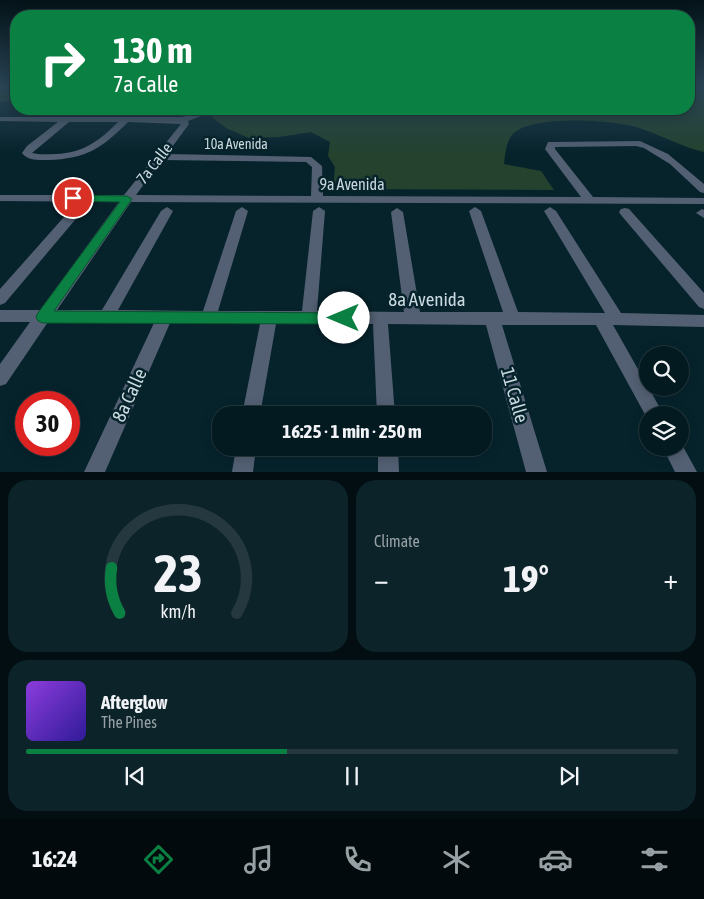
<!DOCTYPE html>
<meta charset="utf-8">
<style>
:root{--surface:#041a21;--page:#0d232a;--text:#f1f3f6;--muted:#97a1a5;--line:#25383f;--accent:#0b8043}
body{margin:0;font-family:"Asap Condensed",sans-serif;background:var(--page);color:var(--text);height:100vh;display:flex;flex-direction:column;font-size:19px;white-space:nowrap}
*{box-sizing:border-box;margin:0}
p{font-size:16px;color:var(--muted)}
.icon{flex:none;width:28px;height:28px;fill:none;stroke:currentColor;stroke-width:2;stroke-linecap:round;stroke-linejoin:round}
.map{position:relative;height:472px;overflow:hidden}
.details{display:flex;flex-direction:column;gap:8px;padding:8px;background:#020e12;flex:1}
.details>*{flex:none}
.hud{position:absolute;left:10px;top:10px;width:685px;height:105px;border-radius:20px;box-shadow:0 2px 12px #0003,0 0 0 1px var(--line);background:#0b8043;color:#fff;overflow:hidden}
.buttons{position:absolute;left:639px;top:346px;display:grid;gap:10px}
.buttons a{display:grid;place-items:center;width:50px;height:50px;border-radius:50%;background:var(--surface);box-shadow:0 2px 12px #0003,0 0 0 1px var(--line);font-size:25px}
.speed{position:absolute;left:15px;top:391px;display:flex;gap:10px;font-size:25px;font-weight:700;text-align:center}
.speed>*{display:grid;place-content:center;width:65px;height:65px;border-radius:50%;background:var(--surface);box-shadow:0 2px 12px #0003,0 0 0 1px var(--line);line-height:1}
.speed .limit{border:8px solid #d22;background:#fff;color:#111}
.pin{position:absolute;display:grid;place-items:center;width:42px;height:42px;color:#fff;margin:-21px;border:2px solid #fff;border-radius:50%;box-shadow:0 1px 5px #0007}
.me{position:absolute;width:55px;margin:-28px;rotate:270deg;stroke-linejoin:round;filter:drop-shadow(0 0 4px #0008)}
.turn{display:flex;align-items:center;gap:18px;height:105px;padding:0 20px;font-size:22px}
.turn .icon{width:65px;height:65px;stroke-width:2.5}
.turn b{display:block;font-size:35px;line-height:42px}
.big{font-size:38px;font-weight:700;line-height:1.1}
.details .widget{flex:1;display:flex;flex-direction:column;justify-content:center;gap:8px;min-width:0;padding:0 18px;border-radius:20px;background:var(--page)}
.details .dial{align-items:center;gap:0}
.dial svg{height:130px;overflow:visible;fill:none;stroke:var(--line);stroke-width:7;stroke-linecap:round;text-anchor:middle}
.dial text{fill:var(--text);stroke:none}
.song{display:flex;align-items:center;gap:15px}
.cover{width:60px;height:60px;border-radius:8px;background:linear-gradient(135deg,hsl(270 70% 55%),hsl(250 70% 35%))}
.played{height:5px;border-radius:2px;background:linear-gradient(90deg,var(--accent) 40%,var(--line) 40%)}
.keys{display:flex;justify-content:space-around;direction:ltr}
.heat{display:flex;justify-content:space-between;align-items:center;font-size:28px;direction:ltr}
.details .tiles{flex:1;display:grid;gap:8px;grid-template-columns:1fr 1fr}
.widget:last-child{grid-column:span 2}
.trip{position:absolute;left:212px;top:406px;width:280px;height:50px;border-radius:20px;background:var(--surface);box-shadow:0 2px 12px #0003,0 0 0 1px var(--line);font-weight:700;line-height:50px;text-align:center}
.menu{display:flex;height:80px;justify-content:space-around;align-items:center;background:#020a0d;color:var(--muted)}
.menu .icon{width:35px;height:35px}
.menu .selected{color:var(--accent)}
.menu b{font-size:22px;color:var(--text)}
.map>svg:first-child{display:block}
.green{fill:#24422e}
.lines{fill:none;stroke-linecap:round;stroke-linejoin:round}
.minor{fill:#536073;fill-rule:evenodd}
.route{fill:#0b8043;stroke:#07532c}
.labels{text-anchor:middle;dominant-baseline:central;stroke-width:5;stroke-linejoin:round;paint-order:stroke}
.far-street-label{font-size:14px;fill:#c9d9df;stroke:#06232c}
.street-label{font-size:16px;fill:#c9d9df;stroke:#06232c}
.near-street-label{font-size:19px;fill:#c9d9df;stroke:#06232c}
</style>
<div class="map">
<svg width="704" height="472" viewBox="0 0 704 472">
<rect width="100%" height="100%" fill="#06232c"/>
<g class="green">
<polygon points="0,87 16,87 16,100 0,102"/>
<path d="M689,87H704V152C682,147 661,135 639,128C615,120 530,114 512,135C506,142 505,156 504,164L541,171L554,190L333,189L335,167L328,156L330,142L311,132L279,137L249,138L226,128L213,118L209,109H689Z"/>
</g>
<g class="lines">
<g class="minor">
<path d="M208,109H219L188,121L189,124L167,154L311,157L322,166L323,196L581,197L545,149L548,142L640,141L668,154L704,184V193L700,192L670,164L644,148L636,146L555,147V149L593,197L704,198V204L131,202L57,310H102L161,211L167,207L173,211L118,310L203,311L236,211L242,207L248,211L218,311H302L313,211L319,207L325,211L317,311L404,312L391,212L397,208L403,212L420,312H503L469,211L475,207L481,211L518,312L605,313L544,211L550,207L556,211L621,313L704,315V327L613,325L664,415H648V420L596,325H502L547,472H526L486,325L388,324L395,415H377L373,324H276L260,415H242L260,324L170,323L105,472H84L154,323L48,322L6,384L0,386V364L30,322H0V310H40L119,202L0,201V195H124L181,124L128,122C102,148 86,159 48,160C39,160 28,161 22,153L27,146L58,122L0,121V117H182ZM69,122H118C99,141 83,153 56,154C48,154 39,155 32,153ZM162,160L306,162L312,167L311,196L136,195Z"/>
<polygon points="76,207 80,208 82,211 80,214 5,303 0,305 0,289 72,208"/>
<polygon points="625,208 629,209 704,293 704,309 699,307 621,215 619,212 621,209"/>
<polygon points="702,209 704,210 704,218 696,213"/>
<polygon points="680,441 697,472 675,472 663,448 680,448"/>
<polygon points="236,448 256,448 253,472 232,472"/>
<polygon points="378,448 398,448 399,472 378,472"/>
</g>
</g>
<linearGradient id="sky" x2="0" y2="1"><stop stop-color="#031318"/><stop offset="0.57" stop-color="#2a4556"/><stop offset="1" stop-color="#2a4556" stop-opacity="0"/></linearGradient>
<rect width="704" height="153" fill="url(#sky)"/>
<polygon class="route" points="73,195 127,196 132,199 54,311 344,313 349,314 351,318 349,322 344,324 43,323 38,321 36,317 38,313 120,202 69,201 69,196"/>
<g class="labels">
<g class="far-street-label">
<text x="236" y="144">10a Avenida</text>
</g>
<g class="street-label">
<text transform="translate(154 163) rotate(-52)">7a Calle</text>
<text x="352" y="184">9a Avenida</text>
</g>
<g class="near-street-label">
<text x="427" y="299">8a Avenida</text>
<text transform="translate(129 395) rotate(-65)">8a Calle</text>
<text transform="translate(515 395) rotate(74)">11 Calle</text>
</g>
</g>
</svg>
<div class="buttons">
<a><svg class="icon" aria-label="search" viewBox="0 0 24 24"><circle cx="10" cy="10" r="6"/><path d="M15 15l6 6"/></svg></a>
<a><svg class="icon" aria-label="layers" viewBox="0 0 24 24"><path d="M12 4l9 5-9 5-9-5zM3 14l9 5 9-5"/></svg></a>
</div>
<div class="speed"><div class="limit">30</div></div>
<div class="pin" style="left:73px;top:198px;background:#d93025"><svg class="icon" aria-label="arrive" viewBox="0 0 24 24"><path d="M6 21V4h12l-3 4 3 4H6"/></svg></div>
<svg class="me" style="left:344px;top:318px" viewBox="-20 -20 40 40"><circle r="19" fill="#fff"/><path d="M0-13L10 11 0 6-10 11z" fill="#0b8043"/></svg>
<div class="trip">16:25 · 1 min · 250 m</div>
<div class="hud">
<div class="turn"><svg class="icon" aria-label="right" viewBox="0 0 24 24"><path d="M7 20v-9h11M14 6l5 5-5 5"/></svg><div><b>130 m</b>7a Calle</div></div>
</div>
</div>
<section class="details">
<div class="tiles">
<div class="widget dial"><svg viewBox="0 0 100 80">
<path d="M14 69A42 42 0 1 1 86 69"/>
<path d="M14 69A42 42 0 0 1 9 41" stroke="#0b8043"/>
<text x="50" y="56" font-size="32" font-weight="700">23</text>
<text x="50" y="72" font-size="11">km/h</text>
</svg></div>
<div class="widget"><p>Climate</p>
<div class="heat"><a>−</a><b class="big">19°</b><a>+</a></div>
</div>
<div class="widget">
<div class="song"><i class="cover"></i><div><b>Afterglow</b><p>The Pines</p></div></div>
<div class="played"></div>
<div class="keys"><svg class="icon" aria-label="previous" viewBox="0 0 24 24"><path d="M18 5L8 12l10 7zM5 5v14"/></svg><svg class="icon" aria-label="pause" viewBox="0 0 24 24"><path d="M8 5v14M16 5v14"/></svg><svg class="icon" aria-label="next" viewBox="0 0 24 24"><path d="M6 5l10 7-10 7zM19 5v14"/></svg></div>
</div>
</div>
</section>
<nav class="menu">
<b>16:24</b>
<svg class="icon selected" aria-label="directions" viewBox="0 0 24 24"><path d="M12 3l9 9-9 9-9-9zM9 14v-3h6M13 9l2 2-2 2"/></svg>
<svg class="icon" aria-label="music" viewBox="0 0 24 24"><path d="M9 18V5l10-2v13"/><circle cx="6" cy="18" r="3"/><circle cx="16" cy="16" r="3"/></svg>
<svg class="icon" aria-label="phone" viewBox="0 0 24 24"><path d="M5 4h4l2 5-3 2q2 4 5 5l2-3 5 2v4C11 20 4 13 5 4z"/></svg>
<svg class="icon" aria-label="climate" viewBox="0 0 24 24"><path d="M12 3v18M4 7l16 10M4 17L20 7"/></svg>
<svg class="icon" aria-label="car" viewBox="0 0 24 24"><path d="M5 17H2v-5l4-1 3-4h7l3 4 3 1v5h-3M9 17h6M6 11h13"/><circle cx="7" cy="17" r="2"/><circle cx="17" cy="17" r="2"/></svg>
<svg class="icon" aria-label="filters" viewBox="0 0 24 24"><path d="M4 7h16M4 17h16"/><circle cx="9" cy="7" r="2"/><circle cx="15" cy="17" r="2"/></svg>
</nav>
